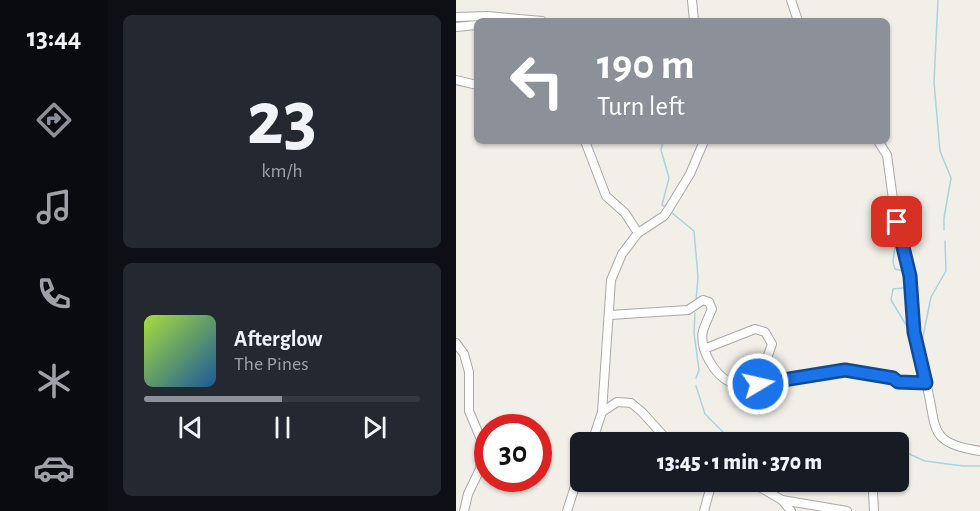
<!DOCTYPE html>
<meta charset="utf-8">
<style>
:root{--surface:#171b24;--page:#242831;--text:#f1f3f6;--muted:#9ea1a6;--line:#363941;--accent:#8c9099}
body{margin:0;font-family:"Alegreya Sans",sans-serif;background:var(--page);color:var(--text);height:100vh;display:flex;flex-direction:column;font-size:22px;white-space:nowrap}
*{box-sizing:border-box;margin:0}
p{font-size:20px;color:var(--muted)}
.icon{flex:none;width:33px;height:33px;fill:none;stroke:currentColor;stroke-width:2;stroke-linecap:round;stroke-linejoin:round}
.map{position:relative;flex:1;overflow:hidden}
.panel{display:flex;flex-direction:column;gap:15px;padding:15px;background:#0d0f14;width:348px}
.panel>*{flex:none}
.hud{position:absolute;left:18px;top:18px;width:416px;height:126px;border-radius:9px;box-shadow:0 2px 4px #0004;background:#8c9099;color:#fff;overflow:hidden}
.speed{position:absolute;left:18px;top:414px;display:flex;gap:12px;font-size:30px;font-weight:700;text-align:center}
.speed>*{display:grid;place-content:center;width:78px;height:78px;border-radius:50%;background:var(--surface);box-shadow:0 2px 4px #0004;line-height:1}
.speed .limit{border:9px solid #d22;background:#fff;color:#111}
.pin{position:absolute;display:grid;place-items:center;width:51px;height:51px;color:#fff;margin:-26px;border-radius:12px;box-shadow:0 3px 9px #0006}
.me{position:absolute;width:66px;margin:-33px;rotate:81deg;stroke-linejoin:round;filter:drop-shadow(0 0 4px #0008)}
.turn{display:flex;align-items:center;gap:21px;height:126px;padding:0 24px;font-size:27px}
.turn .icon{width:78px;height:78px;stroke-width:2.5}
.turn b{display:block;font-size:42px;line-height:51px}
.panel .card{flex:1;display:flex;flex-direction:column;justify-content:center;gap:9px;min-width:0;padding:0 21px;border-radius:9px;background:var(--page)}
.panel .dial{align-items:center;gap:0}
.dial b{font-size:78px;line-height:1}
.song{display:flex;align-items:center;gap:18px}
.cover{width:72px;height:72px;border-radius:9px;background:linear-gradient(135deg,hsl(80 70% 55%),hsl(210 70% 35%))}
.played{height:6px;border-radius:3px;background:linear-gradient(90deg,var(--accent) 50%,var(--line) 50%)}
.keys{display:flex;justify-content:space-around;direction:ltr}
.trip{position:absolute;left:114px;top:432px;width:339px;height:60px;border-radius:9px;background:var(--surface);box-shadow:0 2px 4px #0004;font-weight:800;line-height:60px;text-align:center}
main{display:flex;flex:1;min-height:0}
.dock{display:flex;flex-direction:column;width:108px;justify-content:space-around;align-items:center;background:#090b0e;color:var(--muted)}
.dock .icon{width:42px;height:42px}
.dock .selected{color:var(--accent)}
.dock b{font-size:27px;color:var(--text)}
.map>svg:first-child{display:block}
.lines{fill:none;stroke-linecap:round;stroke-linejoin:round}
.stream{stroke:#aad3df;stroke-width:1.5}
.minor-casing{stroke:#a9a9a9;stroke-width:10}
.minor{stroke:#fff;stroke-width:8}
.route-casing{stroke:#114b97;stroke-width:15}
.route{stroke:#1a73e8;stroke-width:10}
</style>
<main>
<nav class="dock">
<b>13:44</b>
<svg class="icon selected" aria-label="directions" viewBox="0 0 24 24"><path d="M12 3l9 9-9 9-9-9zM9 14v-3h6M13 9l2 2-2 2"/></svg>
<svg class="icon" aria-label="music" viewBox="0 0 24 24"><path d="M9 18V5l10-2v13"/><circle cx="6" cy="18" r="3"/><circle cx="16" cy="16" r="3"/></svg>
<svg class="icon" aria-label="phone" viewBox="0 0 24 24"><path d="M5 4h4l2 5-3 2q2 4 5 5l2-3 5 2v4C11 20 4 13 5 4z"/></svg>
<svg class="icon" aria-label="climate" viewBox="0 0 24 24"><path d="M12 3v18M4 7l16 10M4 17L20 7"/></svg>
<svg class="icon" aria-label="car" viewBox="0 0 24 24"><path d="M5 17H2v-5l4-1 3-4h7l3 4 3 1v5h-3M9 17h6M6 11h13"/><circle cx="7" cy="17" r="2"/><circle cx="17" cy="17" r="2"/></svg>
</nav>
<section class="panel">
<div class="card dial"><b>23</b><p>km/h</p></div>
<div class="card">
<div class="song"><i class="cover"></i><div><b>Afterglow</b><p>The Pines</p></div></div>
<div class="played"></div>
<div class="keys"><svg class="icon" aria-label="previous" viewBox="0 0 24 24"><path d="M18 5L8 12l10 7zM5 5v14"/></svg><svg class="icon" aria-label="pause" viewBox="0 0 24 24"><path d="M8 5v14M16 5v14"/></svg><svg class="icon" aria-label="next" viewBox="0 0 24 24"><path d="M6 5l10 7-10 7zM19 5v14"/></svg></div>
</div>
</section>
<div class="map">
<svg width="524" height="511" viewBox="0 0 524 511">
<rect width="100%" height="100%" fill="#f2efe9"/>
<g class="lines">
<g class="stream">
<polyline points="482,0 478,82 484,151 495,178 488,218 488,230"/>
<polyline points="268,21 288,19 293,21"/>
<polyline points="207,141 205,150 213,178 206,205 208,206"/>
<polyline points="428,141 433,151"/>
<polyline points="216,213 238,231 242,277 240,301"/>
<polyline points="440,238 437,262 439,269 447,271 450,276"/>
<polyline points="452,283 447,288 437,289 435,300 455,333"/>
<polyline points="239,313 238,333 243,370 240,378"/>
<polyline points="465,346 475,388"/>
<polyline points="465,346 475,297 490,271 489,241"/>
<path d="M240,386L249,414L269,434C320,441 372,431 422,442"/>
<polyline points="510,445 524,446"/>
<polyline points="442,449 469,461 507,466 524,466"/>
</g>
<defs>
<g id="minor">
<polyline points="236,0 238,21"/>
<polyline points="335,0 342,21"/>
<polyline points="0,17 31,16 86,21"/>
<polyline points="0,27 21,25"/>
<polyline points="0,80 21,85"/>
<polyline points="129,141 150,196 169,213 182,233"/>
<polyline points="422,141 431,155 441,229 454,276 458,331 470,383"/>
<path d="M154,315L232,310L247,300L253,302L256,309C253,316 249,324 247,331C243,348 258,375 274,382C283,386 293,384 302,384L389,371L437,378L442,382L470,383C482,426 469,443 524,451"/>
<polyline points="0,343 8,354 13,372 13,411 27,444 24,469 12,494 8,511"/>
<polyline points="248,349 299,329 309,332 316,344 302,384"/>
<polyline points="146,412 155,280 166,254 182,233 208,216 212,210 234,174 248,141"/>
<polyline points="136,442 146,412 161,402 175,403 186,412 213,442"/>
<polyline points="295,482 326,500 335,511"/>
<polyline points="326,500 391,511"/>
<polyline points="111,511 124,471"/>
<polyline points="248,511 256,482"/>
<polyline points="418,511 417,492 419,482"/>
</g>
</defs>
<use href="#minor" class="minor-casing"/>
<use href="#minor" class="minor"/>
</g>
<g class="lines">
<defs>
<polyline id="route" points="302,384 389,370 437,378 442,382 470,383 458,332 454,276 441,222"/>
</defs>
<use href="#route" class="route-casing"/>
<use href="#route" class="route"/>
</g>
</svg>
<div class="speed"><div class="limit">30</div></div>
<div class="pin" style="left:441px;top:222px;background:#d93025"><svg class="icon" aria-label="arrive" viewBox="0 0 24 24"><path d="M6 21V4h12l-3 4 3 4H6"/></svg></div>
<svg class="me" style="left:302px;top:384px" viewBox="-20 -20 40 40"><circle r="17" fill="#1a73e8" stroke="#fff" stroke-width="3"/><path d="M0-11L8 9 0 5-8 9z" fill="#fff"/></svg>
<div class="trip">13:45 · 1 min · 370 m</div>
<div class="hud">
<div class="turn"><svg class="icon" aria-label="left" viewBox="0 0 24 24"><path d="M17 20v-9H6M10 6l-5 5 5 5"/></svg><div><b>190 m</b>Turn left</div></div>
</div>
</div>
</main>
